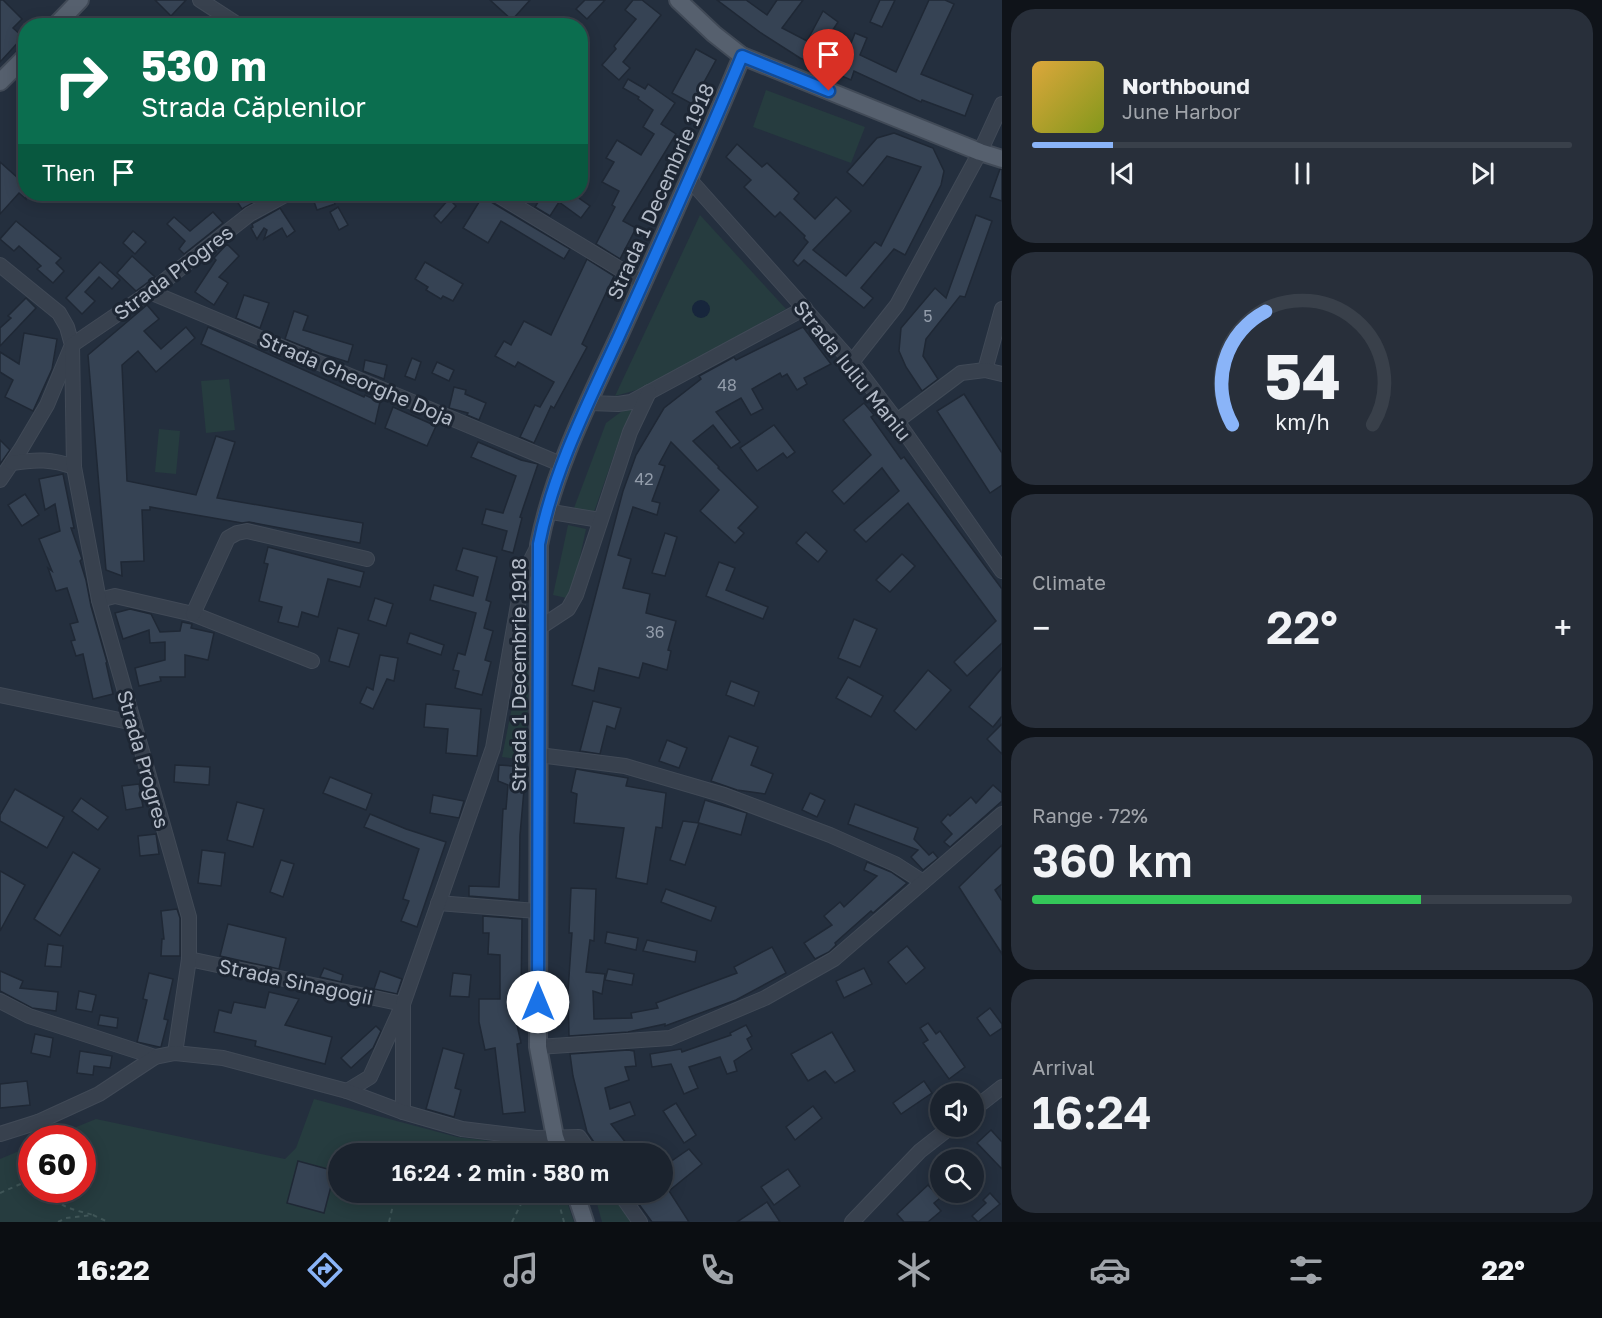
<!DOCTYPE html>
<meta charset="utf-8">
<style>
:root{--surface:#1b232e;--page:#282f3a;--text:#f1f3f6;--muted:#a0a4aa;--line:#39404a;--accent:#8ab4f8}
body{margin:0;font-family:"Golos Text",sans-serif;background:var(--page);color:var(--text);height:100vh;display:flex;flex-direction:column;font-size:22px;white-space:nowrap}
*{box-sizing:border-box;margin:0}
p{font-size:20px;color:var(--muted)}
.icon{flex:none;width:33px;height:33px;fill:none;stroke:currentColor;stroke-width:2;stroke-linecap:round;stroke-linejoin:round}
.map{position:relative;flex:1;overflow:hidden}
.panel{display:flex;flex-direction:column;gap:9px;padding:9px;background:#0f1319;width:600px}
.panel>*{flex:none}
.hud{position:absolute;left:18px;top:18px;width:570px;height:183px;border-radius:24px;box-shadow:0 3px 15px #0003,0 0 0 2px var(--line);background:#0b6e4f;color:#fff;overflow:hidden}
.controls{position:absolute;left:930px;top:1083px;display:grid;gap:12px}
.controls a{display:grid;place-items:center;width:54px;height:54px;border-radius:50%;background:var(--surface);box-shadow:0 3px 15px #0003,0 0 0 2px var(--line);font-size:30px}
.speed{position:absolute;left:18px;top:1125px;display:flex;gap:12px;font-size:30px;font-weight:700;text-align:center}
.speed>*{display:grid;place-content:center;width:78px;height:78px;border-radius:50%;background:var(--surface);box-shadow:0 3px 15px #0003,0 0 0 2px var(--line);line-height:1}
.speed .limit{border:9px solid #d22;background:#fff;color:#111}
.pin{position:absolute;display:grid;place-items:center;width:51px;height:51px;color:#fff;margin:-62px -26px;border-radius:50% 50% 50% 0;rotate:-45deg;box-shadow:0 0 6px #0007}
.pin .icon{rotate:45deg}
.me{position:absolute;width:66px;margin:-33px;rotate:0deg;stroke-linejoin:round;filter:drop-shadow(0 0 4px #0008)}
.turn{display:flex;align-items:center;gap:21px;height:126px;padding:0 24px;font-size:27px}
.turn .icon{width:78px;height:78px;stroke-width:2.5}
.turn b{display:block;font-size:42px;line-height:51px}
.then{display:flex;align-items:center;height:57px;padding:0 24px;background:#0003;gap:12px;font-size:22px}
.big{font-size:45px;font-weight:600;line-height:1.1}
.panel .card{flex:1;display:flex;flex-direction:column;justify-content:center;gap:9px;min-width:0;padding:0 21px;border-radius:24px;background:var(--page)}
.panel .dial{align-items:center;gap:0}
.dial svg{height:156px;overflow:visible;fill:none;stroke:var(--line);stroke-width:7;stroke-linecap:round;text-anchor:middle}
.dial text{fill:var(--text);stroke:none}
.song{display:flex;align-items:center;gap:18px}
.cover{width:72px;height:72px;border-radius:9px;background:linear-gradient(135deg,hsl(40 70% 55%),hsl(70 70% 35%))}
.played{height:6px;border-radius:3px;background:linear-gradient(90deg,var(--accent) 15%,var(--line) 15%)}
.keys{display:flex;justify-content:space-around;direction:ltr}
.heat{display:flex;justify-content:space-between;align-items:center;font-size:33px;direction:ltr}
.charge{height:9px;border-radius:4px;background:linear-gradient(90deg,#34c759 72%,var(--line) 0)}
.trip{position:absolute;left:328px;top:1143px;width:345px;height:60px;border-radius:30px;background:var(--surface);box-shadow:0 3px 15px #0003,0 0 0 2px var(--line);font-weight:600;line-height:60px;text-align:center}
.menu{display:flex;height:96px;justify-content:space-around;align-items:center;background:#0b0e12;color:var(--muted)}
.menu .icon{width:42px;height:42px}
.menu .active{color:var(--accent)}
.menu b{font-size:27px;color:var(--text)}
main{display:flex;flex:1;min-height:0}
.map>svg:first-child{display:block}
.green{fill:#263c3f}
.water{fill:#17263c}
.building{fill:#364354;stroke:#1f2835;stroke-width:1.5}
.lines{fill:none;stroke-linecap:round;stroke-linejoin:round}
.minor-casing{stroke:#414a57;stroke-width:16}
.major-casing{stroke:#414a57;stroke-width:20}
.path{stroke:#3f5557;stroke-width:2;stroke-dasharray:4.5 4.5;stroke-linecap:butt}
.minor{stroke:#38414e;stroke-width:14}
.major{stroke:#56606e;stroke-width:16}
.route-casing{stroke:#114b97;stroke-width:15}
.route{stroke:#1a73e8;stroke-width:10}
.labels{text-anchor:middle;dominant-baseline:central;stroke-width:6;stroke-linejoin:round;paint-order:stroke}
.number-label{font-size:16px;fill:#929caa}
.street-label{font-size:20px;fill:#b4bcc9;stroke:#1d2633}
</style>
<main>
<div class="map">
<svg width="1002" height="1222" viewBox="0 0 1002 1222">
<rect width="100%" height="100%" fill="#242f3e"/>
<g class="green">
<polygon points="766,90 865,127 851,163 753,127"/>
<polygon points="700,215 786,309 644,388 615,396"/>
<polygon points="229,379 235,430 206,433 201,381"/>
<polygon points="633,403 642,403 624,426 593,515 574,508 606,423"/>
<polygon points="159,429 180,431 176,474 155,472"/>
<polygon points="568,525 586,529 571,599 553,595"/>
<polygon points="534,597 525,760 502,757"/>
<polygon points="314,1099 457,1137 550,1148 552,1153 339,1154 339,1192 564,1193 574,1222 0,1222 0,1159 31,1146 32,1190 82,1190 82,1138 49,1138 96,1119 285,1159 296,1148"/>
<polygon points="594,1193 611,1193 631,1222 602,1222"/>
</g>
<circle class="water" cx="701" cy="309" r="9"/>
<g class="building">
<polygon points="0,0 3,0 22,19 13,28 23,37 0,62"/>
<polygon points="155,0 186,0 171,16"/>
<polygon points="490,0 530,0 512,20"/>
<polygon points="585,0 605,0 587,19 576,9"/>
<polygon points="633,0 642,0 661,15 623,62 630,68 619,80 602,65 616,49 614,46 636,19 625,10"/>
<polygon points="717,0 746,0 767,15 777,0 803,0 782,28 807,41 823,11 838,22 823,45 846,56 855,33 867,38 860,55 896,72 929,0 945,0 954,4 921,74 973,95 965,116 922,100 921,102 854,71 851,80 800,58 761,33"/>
<polygon points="880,0 895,0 882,27 870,22"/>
<polygon points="696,49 716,60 692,104 672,93"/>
<polygon points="628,79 645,89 648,84 675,103 661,124 676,134 623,221 636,228 620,259 596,244 615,207 612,205 619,191 602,182 614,162 606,158 617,140 641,155 654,134 643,127 653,110 638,99 639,97 623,88"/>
<polygon points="894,133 933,148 944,171 941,185 905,255 894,249 861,288 873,298 864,308 804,260 798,266 793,261 808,242 804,238 805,236 780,212 775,217 744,187 751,180 726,157 737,144 762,167 767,163 799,193 794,199 815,219 836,197 851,211 813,250 846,276 875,242 881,246 921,167 887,156 863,186 847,172 877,138"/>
<polygon points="0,162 18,178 19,176 26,181 26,199 19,193 0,214"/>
<polygon points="1000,169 1002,169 1002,201 990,197"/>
<polygon points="252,194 269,194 242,209 238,203"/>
<polygon points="319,194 331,194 335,204 317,210 312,196"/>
<polygon points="484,194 487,194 491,202 570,249 564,259 501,221 488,243 463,228"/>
<polygon points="543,194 573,194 590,206 581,218 559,202 550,216 535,207"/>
<polygon points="449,199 456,206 441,223 434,216"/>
<polygon points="338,207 348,225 339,230 330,212"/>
<polygon points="280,208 295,231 287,237 282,228 264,239 267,230 264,228 257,239 251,228 253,227 252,224"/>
<polygon points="213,212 223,223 184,254 179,249 185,241 167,224 174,217 190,231"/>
<polygon points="976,215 992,221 965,297 960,296 926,339 923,356 938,379 922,391 906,367 899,351 901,328 935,288 946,298"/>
<polygon points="16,221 61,258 56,263 64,271 53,283 37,269 41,266 19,246 14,251 0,239"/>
<polygon points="133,231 146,242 135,254 123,243"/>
<polygon points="227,244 239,256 219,277 228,283 214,305 195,292 216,260 214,258"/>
<polygon points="132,256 155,277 136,291 117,273"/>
<polygon points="587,259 614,276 582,344 587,347 554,408 551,406 534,443 520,437 535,405 540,407 554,382 518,362 515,367 495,356 504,341 511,345 524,321 551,335"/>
<polygon points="100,262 120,280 112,289 99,277 85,292 95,301 82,314 66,298"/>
<polygon points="425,262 463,284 453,301 443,296 441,299 426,290 428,287 415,279"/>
<polygon points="244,295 269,303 260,328 236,318"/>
<polygon points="26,298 36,308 0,346 0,328 11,318 8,316"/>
<polygon points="147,305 159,319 144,331 161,349 186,327 195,338 156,372 138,351 122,365 127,481 196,495 216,436 235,442 217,498 363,523 360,543 249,522 242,523 150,507 150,510 142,510 144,561 121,562 122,576 106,570 88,355"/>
<polygon points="294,311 308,316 303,330 353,345 348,362 319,353 285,339"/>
<polygon points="208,327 364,397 365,395 380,402 375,424 201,344"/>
<polygon points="803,327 831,364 804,378 807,384 797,390 787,374 782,377 780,373 752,389 763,409 751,415 741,398 716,412 740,442 731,448 713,425 693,441 719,467 718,468 758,507 738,528 744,533 735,543 700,511 719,490 671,442 659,464 665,466 652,501 660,503 657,515 633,507 618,555 631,559 623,588 650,594 646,613 676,621 668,650 671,651 667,670 643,663 639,678 599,668 594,691 572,685 623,491 636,455 664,408 701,379 699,376 734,357 736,360"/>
<polygon points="24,333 57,339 52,369 33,411 5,397 13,380 0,372 0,352 19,364"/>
<polygon points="412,358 421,362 415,380 405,376"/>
<polygon points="365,360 387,365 384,379 363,371"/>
<polygon points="437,362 454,370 449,381 432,373"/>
<polygon points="454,387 466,390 465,394 486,403 479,420 467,415 468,413 449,408"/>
<polygon points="964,394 1002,453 1002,485 990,493 937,411"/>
<polygon points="864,403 874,415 871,417 901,459 904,457 1002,589 1002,643 967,676 954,662 996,621 908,503 866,542 854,530 899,491 882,468 844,504 832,491 871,455 843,420"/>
<polygon points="393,407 436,426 427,446 385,428"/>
<polygon points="774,425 795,452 787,458 783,453 757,471 740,448"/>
<polygon points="0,440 10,450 0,464"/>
<polygon points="478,442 521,460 538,464 520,517 522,518 513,553 502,550 507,531 482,524 486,509 503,513 516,476 471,457"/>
<polygon points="63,474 74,528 71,528 82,559 80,561 86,580 91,606 107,662 106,663 113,694 93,699 83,654 76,656 71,641 75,640 70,624 78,622 67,588 56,591 48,568 52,571 39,539 60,531 55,504 45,510 39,479"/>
<polygon points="25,494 39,515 22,526 8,505"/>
<polygon points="806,532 827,551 818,562 796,543"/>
<polygon points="665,533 677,537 665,576 652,573"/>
<polygon points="268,547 364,572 360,587 328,579 318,617 302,612 298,627 278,622 282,607 259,601 268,564 264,563"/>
<polygon points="463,548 497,557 486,600 491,602 484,628 493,631 485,660 491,662 482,695 455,688 459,671 453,670 458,653 465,655 476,613 430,600 434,585 473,596 478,577 456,570"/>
<polygon points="902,554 915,566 890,592 876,580"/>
<polygon points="719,562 735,568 726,590 768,607 763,619 706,596"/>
<polygon points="375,598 393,604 386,626 368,620"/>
<polygon points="130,609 151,614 160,632 180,631 182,622 192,624 191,628 214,633 208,660 185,655 185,677 160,677 161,681 139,686 135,668 165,660 165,642 150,643 149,630 123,639 115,613"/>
<polygon points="854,619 877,629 860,667 838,658"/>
<polygon points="338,628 359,634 349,667 329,661"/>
<polygon points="410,633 444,645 441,655 407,643"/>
<polygon points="380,655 398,658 394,681 387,679 373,709 360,703 367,687 373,690"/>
<polygon points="1002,668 1002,716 993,727 969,707"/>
<polygon points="928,670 951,690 916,730 894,711"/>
<polygon points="848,677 883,696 871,717 836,698"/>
<polygon points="731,681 759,692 754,706 726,695"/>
<polygon points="593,701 621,708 615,729 607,726 600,754 580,751"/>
<polygon points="426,704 481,709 477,756 446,753 448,729 424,727"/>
<polygon points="1002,724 1002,754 987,739"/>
<polygon points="729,736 758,747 751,765 773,774 765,794 737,790 711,781"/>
<polygon points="667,740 687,748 679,768 659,761"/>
<polygon points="175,765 210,767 209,785 174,782"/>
<polygon points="499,765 526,767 520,835 519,900 469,896 469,886 499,887 503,809 506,809 508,785 498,781"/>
<polygon points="576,769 628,778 626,786 666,793 662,828 656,827 647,884 616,878 624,828 574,823 577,794 571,792"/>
<polygon points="330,777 372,794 366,810 323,793"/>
<polygon points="139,784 143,807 126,810 122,786"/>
<polygon points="993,785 1002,793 1002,801 950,847 944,842 952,834 941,822 948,814 950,816 971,797 976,803"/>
<polygon points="15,789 64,817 47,848 0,821 0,815"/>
<polygon points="810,793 825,800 817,817 802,810"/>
<polygon points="433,795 464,801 459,818 430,813"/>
<polygon points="81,798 108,817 98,830 72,811"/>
<polygon points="705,800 747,813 741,835 699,823 685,865 670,860 683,821 698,823"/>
<polygon points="237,802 264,809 253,847 227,840"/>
<polygon points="855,804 918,828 914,839 929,855 933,852 938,858 923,870 911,857 918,850 848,824"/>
<polygon points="370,814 406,829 446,842 417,927 401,921 409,901 403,899 419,849 364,827"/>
<polygon points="156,834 159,854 140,856 138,836"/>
<polygon points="1002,845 1002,884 995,890 1002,901 1002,954 959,887"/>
<polygon points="202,850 225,853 221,886 198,883"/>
<polygon points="73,852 100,869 60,936 34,919"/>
<polygon points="281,860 294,864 283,897 270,892"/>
<polygon points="867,862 891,872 907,883 873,913 871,911 835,943 836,945 829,952 815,959 804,943 832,925 824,916 840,902 844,907 877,876 864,870"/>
<polygon points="0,871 25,885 0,931"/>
<polygon points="571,888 596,889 594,941 590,940 586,972 605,974 602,994 593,991 594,1019 632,1018 631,1013 658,1008 656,1003 737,973 734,967 772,947 786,973 736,1000 665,1026 665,1024 628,1032 569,1036 568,991 572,933 569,933"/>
<polygon points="666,889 716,907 711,921 661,902"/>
<polygon points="177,909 180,918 180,956 161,956 162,939 164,939 161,911"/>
<polygon points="483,916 522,919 521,995 517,995 517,1025 521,1043 517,1044 525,1112 503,1114 495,1048 485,1050 479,1022 479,999 500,999 500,955 488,954 489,933 483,933"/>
<polygon points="228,924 286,938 279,969 220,956"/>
<polygon points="607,932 638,938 636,950 605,943"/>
<polygon points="647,940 697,951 695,962 643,951"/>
<polygon points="48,944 63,946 61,967 45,966"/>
<polygon points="907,946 925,968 906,984 888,962"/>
<polygon points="324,968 343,975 341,982 320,977"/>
<polygon points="864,968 872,984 844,998 836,981"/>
<polygon points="608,969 634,974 632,985 605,980"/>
<polygon points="0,971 23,981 20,988 58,992 56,1011 32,1008 0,991"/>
<polygon points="380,971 402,979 397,994 374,989"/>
<polygon points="149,973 173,979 164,1019 168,1020 161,1047 159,1047 137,1042 147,1000 143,999"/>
<polygon points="453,973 471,975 469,997 450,996"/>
<polygon points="79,991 96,995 92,1012 76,1009"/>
<polygon points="269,992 299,999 285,1025 332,1037 325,1064 255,1046 256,1041 214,1032 219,1010 231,1013 234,1002 265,1008"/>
<polygon points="990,1008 1002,1024 1002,1028 990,1036 977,1018"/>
<polygon points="100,1015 118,1018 117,1028 98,1025"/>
<polygon points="928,1023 936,1034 940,1031 965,1067 949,1079 923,1043 928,1040 920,1028"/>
<polygon points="746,1025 752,1036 747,1039 752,1049 734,1061 737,1071 727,1074 720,1057 689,1067 698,1088 684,1094 671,1064 652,1067 650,1054 681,1049 682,1052 731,1035 730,1033"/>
<polygon points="376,1026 381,1031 373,1048 351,1068 341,1058"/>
<polygon points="832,1032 855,1071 835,1083 825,1071 808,1081 791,1054"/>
<polygon points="35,1034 53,1038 50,1057 31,1053"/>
<polygon points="443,1048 464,1054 455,1088 461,1090 454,1117 426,1109"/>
<polygon points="628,1050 634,1051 636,1066 625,1067 629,1080 605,1088 610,1109 630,1102 635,1115 611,1124 635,1154 602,1154 587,1132 573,1076 570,1054"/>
<polygon points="80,1051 112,1056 110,1068 94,1066 93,1075 77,1073"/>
<polygon points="27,1081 30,1105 0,1108 0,1084"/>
<polygon points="924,1081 932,1093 901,1114 893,1103"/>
<polygon points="676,1103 696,1135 684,1143 663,1111"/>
<polygon points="813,1106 822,1118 795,1140 786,1127"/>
<polygon points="991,1130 1002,1142 1002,1169 977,1143"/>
<polygon points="689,1149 702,1164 669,1191 689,1222 652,1222 630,1192 663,1192 663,1167"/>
<polygon points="298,1161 335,1171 324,1213 287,1203"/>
<polygon points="788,1169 800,1186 774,1205 761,1187"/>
<polygon points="928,1185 940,1198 934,1203 941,1211 928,1222 904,1222 897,1214"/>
<polygon points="990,1193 1000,1204 978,1222 972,1216 986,1203 983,1200"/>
<polygon points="767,1202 780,1222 737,1222"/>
</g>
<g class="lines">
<defs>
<g id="minor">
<polyline points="200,0 240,26"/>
<polyline points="690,180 852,362 897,421 1002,571"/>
<polyline points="496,194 643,283"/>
<polyline points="0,265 59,313 67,327 72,345 47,405 21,449 0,480"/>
<polyline points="150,292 563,465"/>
<polyline points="852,362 897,305 980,152 1002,104"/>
<polyline points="985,370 1002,309"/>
<polyline points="589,403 618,404 631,402 805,308"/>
<polyline points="897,421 961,373 985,370 1002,374"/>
<path d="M12,463C36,459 52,459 74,467"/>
<polyline points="546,511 600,520"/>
<polyline points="99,600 115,596 193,614 312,661"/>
<polyline points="193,614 228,538 237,533 247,531 367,559"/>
<polyline points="539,628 568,609 576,595 630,432 649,392"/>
<polyline points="0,695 134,723"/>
<polyline points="539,755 625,766 724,795 830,835 895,864 923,882"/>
<polyline points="438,903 537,911"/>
<polyline points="189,959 403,1004 370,1077 347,1091"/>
<polyline points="0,1001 29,1016 155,1057"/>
<polyline points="538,1047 670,1038 765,998 834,959 1002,814"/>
<polyline points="175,1053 189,959 189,917 99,600 74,467 72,345 150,292 250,214 287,194"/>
<polyline points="974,1109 1002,1087"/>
<polyline points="403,1112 403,1004 493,748 523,576 538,546"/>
<polyline points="38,1122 45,1138"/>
<polyline points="0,1134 38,1122 99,1094 155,1057 175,1053 223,1058 347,1091 403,1112 462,1129 536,1138 579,1137 591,1154"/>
<polyline points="619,1192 640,1222"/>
<polyline points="852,1222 920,1151 952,1126"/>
</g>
<g id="major">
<polyline points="678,0 714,34 742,56 980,152 1002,159"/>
<polyline points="55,26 80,0"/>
<polyline points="0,82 26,56"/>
<path d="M561,1154L555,1137L538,1047L539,545C553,472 588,403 619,336C661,243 703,150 742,56"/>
<polyline points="575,1192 585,1222"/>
</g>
</defs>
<use href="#minor" class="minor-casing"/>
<use href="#major" class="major-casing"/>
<g class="path">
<path d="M52,1190C55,1208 77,1210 93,1215"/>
<polyline points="556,1192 564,1222"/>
<polyline points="0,1193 32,1179"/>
<polyline points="58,1222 66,1218 93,1215 108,1222"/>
<polyline points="389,1222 394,1201 400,1192"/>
<polyline points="512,1222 527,1192"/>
</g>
<use href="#minor" class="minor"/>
<use href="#major" class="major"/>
</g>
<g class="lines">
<defs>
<path id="route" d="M538,1002L539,544C553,472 588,403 619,336C661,243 703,150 742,56L829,91"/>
</defs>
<use href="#route" class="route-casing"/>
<use href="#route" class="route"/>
</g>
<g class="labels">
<g class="number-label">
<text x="928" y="316">5</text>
<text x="727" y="385">48</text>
<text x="644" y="479">42</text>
<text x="655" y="632">36</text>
</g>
<g class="street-label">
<text transform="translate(660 191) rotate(-66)">Strada 1 Decembrie 1918</text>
<text transform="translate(173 272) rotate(-37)">Strada Progres</text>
<text transform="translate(853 370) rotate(51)">Strada Iuliu Maniu</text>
<text transform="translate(357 378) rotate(23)">Strada Gheorghe Doja</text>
<text transform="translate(518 675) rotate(-90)">Strada 1 Decembrie 1918</text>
<text transform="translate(144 759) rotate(74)">Strada Progres</text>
<text transform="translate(296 981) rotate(12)">Strada Sinagogii</text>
</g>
</g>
</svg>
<div class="controls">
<a><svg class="icon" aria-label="sound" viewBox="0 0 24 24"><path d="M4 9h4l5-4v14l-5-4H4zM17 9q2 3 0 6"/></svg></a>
<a><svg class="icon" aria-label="search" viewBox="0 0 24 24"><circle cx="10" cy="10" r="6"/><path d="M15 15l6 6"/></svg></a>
</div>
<div class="speed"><div class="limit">60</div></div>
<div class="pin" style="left:829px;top:91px;background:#d93025"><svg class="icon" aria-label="arrive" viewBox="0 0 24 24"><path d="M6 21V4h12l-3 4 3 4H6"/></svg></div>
<svg class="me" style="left:538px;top:1002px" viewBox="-20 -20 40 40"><circle r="19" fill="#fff"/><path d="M0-13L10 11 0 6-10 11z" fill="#1a73e8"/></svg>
<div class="trip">16:24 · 2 min · 580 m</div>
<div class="hud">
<div class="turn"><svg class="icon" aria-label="right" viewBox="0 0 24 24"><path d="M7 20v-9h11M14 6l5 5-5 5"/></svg><div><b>530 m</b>Strada Căplenilor</div></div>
<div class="then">Then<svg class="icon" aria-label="arrive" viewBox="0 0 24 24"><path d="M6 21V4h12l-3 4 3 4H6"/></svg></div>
</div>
</div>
<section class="panel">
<div class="card">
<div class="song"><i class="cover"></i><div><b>Northbound</b><p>June Harbor</p></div></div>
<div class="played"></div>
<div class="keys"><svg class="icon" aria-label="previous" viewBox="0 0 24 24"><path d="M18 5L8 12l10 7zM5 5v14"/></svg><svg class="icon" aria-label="pause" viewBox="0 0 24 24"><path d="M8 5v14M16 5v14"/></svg><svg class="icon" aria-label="next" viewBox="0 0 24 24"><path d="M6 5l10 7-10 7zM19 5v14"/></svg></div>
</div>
<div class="card dial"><svg viewBox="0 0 100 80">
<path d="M14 69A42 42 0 1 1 86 69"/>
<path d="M14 69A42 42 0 0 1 31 11" stroke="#8ab4f8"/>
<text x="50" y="56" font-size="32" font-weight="700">54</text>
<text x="50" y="72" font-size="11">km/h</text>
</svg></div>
<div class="card"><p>Climate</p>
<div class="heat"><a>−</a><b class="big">22°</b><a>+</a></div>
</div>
<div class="card"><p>Range · 72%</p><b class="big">360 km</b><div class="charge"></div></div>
<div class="card"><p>Arrival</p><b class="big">16:24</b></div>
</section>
</main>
<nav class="menu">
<b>16:22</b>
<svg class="icon active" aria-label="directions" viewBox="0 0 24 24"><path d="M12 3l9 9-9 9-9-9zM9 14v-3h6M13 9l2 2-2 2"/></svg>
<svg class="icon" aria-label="music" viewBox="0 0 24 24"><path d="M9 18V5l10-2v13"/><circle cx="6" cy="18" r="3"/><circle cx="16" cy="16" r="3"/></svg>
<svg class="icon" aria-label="phone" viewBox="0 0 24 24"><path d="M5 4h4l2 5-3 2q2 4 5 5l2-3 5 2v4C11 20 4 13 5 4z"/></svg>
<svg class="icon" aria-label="climate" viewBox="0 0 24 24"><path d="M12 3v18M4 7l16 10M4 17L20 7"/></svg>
<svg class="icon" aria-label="car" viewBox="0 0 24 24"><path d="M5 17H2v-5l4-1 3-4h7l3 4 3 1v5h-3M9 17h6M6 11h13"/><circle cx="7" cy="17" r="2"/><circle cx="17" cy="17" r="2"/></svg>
<svg class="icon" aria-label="filters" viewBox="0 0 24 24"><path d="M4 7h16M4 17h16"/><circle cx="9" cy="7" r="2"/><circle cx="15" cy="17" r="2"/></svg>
<b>22°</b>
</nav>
